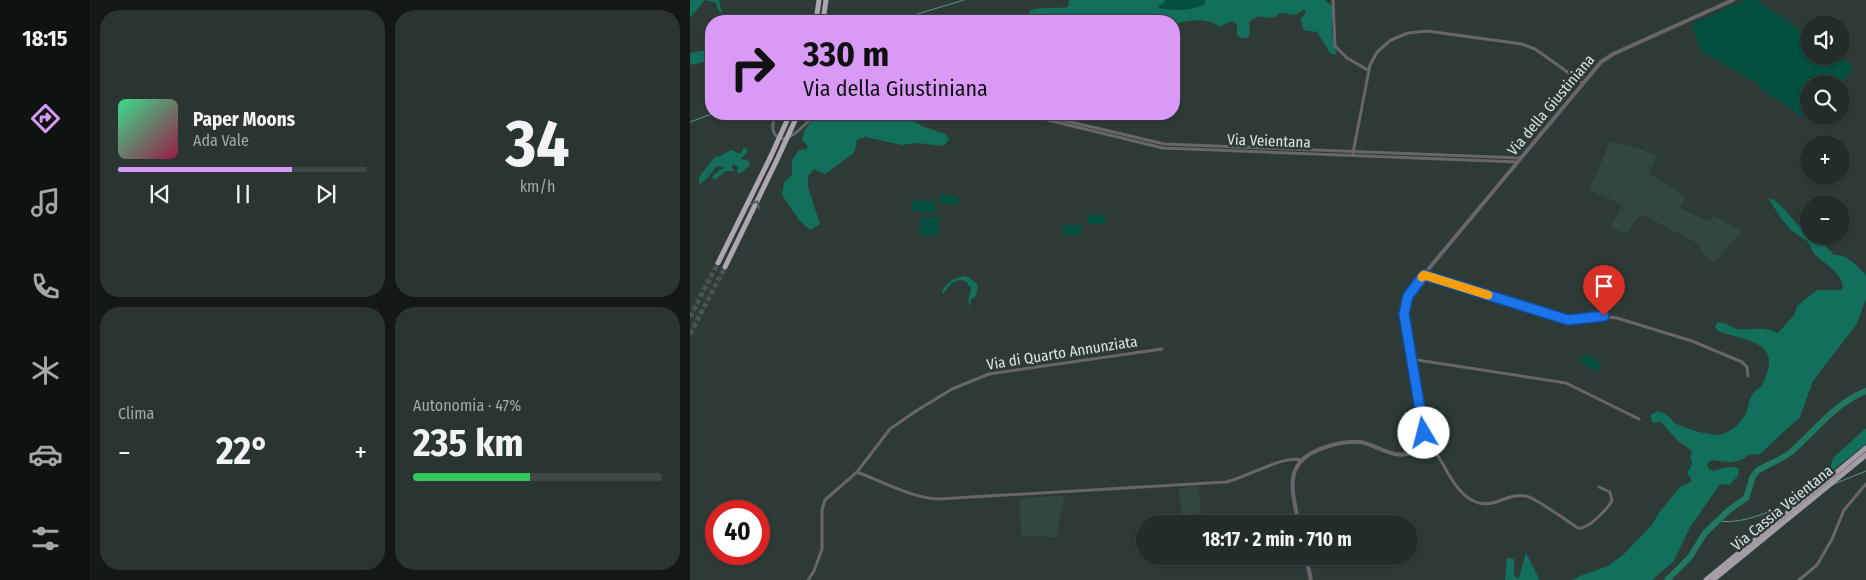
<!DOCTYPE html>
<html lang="it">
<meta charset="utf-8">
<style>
:root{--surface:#222c28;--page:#2a3430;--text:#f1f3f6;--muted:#a2a7a8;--line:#3f4845;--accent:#d99af7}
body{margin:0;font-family:"Fira Sans Condensed",sans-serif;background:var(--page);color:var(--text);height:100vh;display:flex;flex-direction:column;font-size:19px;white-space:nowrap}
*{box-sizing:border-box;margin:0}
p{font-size:16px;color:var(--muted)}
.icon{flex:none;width:28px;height:28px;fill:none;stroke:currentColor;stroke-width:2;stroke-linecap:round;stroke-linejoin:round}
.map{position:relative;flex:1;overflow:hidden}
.details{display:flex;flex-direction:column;gap:10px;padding:10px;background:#131816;width:600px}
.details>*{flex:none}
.guide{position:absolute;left:15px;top:15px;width:475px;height:105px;border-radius:20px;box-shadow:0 1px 4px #0004,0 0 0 1px var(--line);background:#d99af7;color:#111;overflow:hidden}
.tools{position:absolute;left:1110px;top:15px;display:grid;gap:10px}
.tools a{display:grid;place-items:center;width:50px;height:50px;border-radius:50%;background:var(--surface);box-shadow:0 1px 4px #0004,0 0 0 1px var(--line);font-size:25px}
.speed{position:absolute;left:15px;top:500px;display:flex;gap:10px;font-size:25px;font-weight:700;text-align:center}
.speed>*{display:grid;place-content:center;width:65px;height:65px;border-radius:50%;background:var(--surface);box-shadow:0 1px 4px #0004,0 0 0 1px var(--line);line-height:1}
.speed .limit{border:8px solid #d22;background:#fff;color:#111}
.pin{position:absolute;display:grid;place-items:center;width:42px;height:42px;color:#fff;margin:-51px -21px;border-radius:50% 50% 50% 0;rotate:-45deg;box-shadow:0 0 5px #0007}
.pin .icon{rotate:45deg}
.me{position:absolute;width:55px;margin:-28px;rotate:352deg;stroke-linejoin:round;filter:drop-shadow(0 0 4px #0008)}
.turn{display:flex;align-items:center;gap:18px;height:105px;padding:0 15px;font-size:22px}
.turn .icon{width:65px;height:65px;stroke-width:2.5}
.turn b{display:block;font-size:35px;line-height:42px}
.big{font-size:38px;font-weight:700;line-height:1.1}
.details .card{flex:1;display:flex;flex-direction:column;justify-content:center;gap:8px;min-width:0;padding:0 18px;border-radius:20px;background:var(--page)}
.details .dial{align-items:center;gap:0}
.dial b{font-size:65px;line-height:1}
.song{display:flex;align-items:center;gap:15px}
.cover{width:60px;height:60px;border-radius:8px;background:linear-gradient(135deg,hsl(150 70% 55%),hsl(340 70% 35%))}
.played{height:5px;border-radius:2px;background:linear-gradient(90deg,var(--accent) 70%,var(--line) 70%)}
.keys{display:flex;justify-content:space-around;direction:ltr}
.heat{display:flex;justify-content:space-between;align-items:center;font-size:28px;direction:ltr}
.charge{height:8px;border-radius:4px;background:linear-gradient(90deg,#34c759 47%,var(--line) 0)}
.details .tiles{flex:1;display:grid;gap:10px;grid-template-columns:repeat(2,1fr)}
.trip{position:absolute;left:446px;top:515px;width:282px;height:50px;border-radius:25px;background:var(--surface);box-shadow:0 1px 4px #0004,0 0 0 1px var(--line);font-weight:700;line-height:50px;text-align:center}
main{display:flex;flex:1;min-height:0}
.tab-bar{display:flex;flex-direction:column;width:90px;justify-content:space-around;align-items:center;background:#0e1210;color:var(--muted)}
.tab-bar .icon{width:35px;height:35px}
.tab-bar .current{color:var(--accent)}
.tab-bar b{font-size:22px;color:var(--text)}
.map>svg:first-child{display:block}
.built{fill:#334741}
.green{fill:#004f3f}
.forest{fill:#126f5b}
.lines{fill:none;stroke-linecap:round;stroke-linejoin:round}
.stream{stroke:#599989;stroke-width:1}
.river{stroke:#207863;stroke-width:6}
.motorway-tunnel{stroke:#475450;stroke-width:5;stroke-dasharray:5 2.5;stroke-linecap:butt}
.minor{stroke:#69666b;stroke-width:3}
.tertiary{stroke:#69666b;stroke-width:4}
.trunk{stroke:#a49da7;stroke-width:5}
.motorway{stroke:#ada6b1;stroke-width:5}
.motorway-bridge{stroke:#ada6b1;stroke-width:5}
.oneway{stroke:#5a6061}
.route-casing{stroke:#114b97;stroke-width:12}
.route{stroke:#1a73e8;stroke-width:9}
.slow{stroke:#f59e0b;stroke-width:9}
.labels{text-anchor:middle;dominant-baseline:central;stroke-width:5;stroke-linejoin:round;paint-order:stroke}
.street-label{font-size:15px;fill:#dde5e2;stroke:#2d3a36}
</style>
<main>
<nav class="tab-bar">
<b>18:15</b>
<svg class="icon current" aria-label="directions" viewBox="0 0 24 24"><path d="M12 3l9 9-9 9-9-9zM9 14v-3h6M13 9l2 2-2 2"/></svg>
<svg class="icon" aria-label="music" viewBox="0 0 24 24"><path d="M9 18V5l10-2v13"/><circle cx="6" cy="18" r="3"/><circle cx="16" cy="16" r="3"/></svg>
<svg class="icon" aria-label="phone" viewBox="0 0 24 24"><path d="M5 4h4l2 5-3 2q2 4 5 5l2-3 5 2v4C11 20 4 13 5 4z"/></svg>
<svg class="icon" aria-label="climate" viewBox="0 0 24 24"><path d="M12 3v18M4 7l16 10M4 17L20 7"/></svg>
<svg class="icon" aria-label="car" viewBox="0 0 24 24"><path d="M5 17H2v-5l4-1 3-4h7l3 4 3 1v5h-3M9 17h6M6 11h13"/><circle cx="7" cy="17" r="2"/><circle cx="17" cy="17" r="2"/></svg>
<svg class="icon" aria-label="filters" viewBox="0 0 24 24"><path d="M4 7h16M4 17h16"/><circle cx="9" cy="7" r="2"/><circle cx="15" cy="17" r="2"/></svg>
</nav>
<section class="details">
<div class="tiles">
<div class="card">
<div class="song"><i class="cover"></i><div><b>Paper Moons</b><p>Ada Vale</p></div></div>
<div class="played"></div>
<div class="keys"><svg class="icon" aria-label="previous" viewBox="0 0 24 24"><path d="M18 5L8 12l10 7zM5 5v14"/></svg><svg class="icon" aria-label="pause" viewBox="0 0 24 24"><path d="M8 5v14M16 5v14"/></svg><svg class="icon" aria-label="next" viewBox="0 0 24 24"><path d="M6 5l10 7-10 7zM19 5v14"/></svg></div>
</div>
<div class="card dial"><b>34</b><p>km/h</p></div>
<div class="card"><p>Clima</p>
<div class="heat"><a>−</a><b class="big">22°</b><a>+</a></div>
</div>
<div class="card"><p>Autonomia · 47%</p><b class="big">235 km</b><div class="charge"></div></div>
</div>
</section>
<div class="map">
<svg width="1176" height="580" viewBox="0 0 1176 580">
<rect width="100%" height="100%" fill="#2d3a36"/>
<g class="built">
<polygon points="920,142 942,146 967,155 959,174 995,196 990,208 1017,221 1024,216 1051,231 1024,263 1012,252 1009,244 951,214 937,234 921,228 932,205 899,190"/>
<polygon points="508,486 511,513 491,514 489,488"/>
<polygon points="374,496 367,537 331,536 330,498"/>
</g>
<g class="green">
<path d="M475,0H515V4C503,11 482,11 469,8L468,5L474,3Z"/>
<path d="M1055,0H1067L1119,36V56C1133,56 1157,53 1163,70L1148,84H1119V110L1112,117L1076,92L1065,82L1011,51L1002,24Z"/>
<polygon points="250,194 268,196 268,205 250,204"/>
<polygon points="223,200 245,201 245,213 222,211"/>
<polygon points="398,215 415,215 415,224 397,224"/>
<polygon points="230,217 249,218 249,226 230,225"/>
<polygon points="373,225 392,225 391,235 373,235"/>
<polygon points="230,226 249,227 248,236 229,235"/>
<polygon points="895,354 912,363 907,372 890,362"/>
</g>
<g class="forest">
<polygon points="0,0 29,0 32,13 29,11 25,2 15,0 0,18"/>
<path d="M379,0H475L474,3L468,6L469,8C482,11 503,11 515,4V0H635L642,6V35L647,53L644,55L640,53L627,32L613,30L611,19L616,12L615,9L606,15L590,13C583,20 577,18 568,16L559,22L560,33L557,38H551L547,35V24L542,21L530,27C515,17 501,20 485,24L484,21H333L341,10C354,6 365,9 378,7Z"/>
<polygon points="21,49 21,60 0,65 0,53"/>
<path d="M136,114H210L234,127L255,134L259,139L254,146L227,143L212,145L175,137L167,140L164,153L135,174L124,169L118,176V187L130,224L120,230L110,221L92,195L94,182L102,175V160L109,150L116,149L118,147L112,139C114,127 125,116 136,114Z"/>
<path d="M54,147L58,151L51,159L58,160L60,165L51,173H47L48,167L43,164L42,167L44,171H36L25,180L22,177L29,170L33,169V167L27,166C21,172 17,181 9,184V177L25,157L30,156L41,150L48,153H51Z"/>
<path d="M1079,198C1095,203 1101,224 1119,233V236H1126L1144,255C1155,253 1169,267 1176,275V299L1166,325L1123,381L1110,417L1070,454L1058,455C1048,465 1036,462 1022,460L1017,464L1019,469L1024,471C1032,468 1042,465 1049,469L1048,476L1039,485L1030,484L999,529L984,561L962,580H882L890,576L918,566L934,554L962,525L968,514L990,487L1002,481L997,472L1000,469L1002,462L1000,456L1002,451L988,441L971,422L963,423L960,415L968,411C972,413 978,415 981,419C985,422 982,422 987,424C996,429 1023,437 1033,434C1042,431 1053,421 1056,413C1060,402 1059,393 1071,387C1095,341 1061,343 1028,331L1025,327L1027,323C1035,321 1039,327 1047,329C1060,331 1075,325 1088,333L1104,315L1107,306L1127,290H1151L1153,287L1151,280L1145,271L1125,255L1117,241L1102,231L1091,218L1080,201Z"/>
<path d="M275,276L280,278L288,285L286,296L281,300L280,306L278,302L281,289L276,281C263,278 260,286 253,294L252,291C258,281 263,278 275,276Z"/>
<polygon points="1176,428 1176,444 1138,474 1143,458"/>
<polygon points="450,534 455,535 455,556 461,556 460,563 458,563 447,550 445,539"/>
<polygon points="836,553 850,580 815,580 817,558 824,559 824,576 829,578"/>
</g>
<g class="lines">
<g class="stream">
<polyline points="204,21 274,0"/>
<polyline points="0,122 22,114"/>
<polyline points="1144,484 1176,471"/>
<path d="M1028,521C1057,525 1086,508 1113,497"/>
</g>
<path class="river" d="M977,580L1000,557L1015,533L1039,510L1056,498L1063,476L1067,471C1078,464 1091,460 1101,452C1125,431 1145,403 1176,391"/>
<g class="motorway-tunnel">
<polyline points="0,317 28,263"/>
<polyline points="0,334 35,267"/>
</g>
<g class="minor">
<polyline points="643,0 645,46 657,58 678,70"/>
<polyline points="333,114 473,148 827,162"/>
<polyline points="347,114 474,144 831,158"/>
<path d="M85,115C82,126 80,136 93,139C109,135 115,121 129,114"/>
<polyline points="663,153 680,65 687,52 701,40 718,33 737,31 832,44 845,49 893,83"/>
<polyline points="734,275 878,320 910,316 927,318 1002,341 1052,362 1057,367 1058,376"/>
<polyline points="721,359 876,383 949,419"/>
<path d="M734,437C752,454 759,486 780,499C802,513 815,492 836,496C846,498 877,521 888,528C898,530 917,509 922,501L920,492L909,487"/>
<path d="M167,472C191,481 222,498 248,499L536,482C556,478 592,455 611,460"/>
<polyline points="118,580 124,571 132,549 132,510 135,500 167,472 200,429 226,411 262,389 299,374 472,349"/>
<polyline points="1109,580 1127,565 1142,539 1154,510 1176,484"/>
</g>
<g class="tertiary">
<path d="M609,524C602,491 592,462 633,448C644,444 658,441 670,442C689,445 710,465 728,448C734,441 735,432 734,423L714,316L717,299L726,284L911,62L923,54L1043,0"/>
<polyline points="616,556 621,580"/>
</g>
<g class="trunk">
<polyline points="1016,580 1176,448"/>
<polyline points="1023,580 1176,455"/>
</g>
<g class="motorway">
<polyline points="126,21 129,0"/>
<polyline points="133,21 136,0"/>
<polyline points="28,263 80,158"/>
<polyline points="35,267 86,162"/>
</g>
<g class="motorway-bridge">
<polyline points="80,158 100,114"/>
<polyline points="86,162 108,114"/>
</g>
</g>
<defs><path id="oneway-chevron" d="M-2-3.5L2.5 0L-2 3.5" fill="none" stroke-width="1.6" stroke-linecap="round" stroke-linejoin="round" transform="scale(1.25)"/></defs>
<use class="oneway" href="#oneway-chevron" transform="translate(66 204) rotate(-64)"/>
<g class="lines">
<defs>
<polyline id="route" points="734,433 714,314 718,296 734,275 878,320 914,316"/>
</defs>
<use href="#route" class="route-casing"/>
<use href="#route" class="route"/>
<polyline class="slow" points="732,277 734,275 798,295"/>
</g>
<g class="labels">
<g class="street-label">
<text transform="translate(861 105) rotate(-50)">Via della Giustiniana</text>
<text transform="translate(579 141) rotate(2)">Via Veientana</text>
<text transform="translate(372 353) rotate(-9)">Via di Quarto Annunziata</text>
<text transform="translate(1092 508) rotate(-39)">Via Cassia Veientana</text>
</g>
</g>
</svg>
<div class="tools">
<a><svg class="icon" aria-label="sound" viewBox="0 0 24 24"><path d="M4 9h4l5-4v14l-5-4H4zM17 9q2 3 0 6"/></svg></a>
<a><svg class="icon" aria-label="search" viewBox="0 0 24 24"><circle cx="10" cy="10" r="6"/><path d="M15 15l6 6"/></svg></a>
<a>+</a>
<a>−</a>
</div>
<div class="speed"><div class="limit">40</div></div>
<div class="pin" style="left:914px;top:316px;background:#d93025"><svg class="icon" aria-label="arrive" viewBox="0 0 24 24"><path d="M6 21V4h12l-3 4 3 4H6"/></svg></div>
<svg class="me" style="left:734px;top:433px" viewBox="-20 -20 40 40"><circle r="19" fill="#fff"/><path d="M0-13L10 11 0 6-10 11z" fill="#1a73e8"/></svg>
<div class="trip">18:17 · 2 min · 710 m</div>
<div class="guide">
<div class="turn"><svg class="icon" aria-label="right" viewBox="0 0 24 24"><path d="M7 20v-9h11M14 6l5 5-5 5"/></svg><div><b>330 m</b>Via della Giustiniana</div></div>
</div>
</div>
</main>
